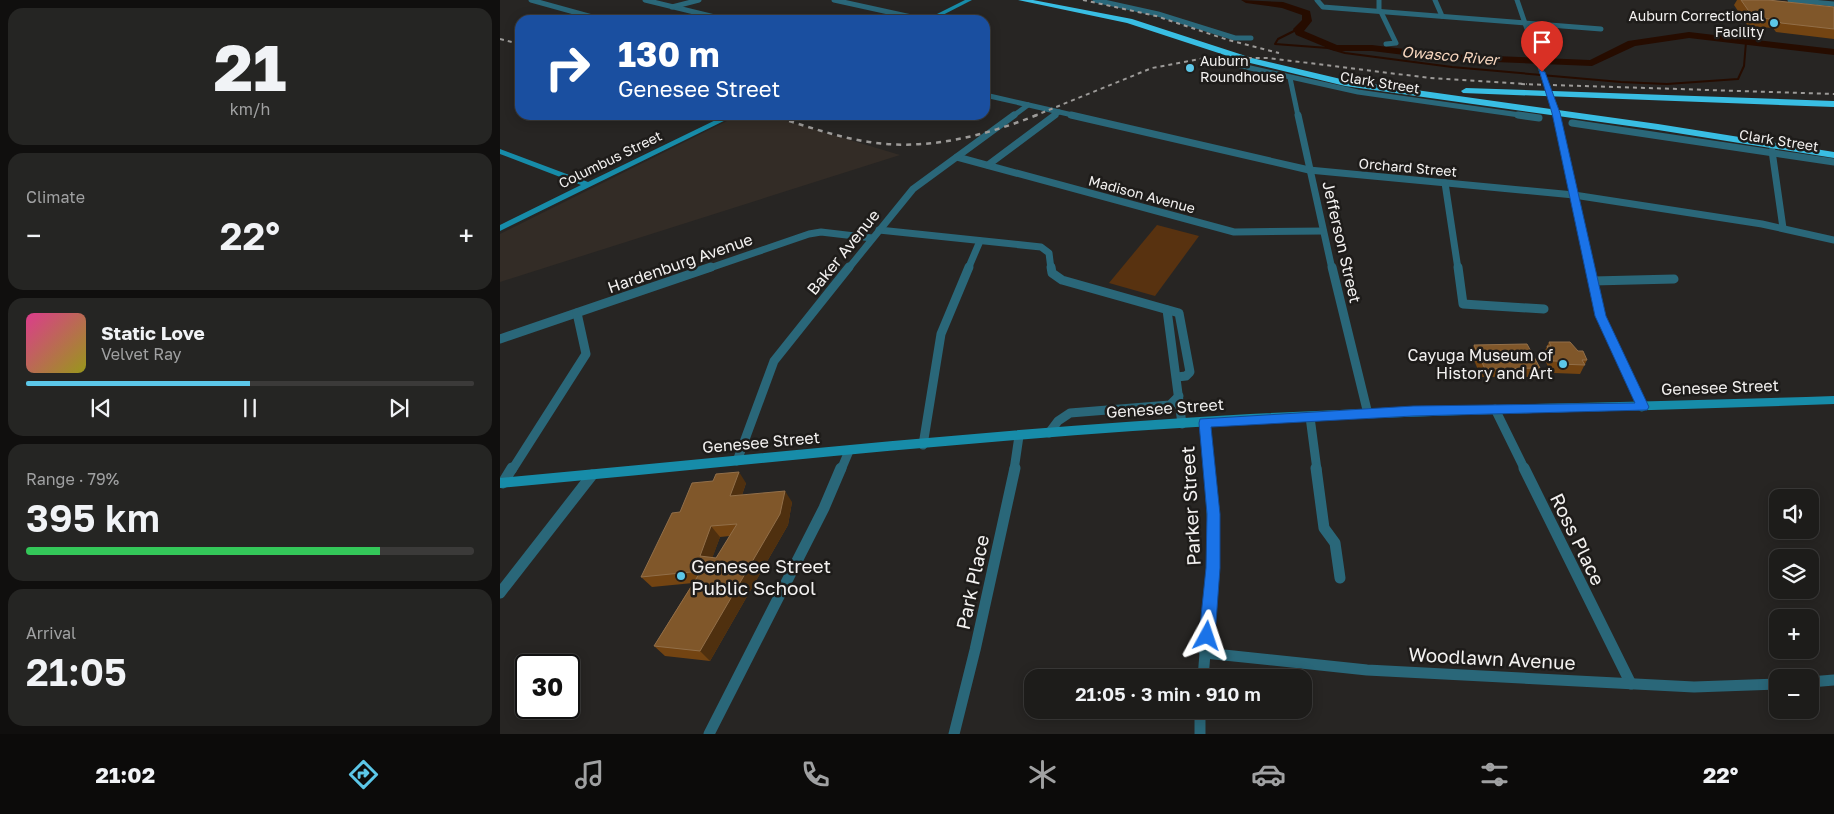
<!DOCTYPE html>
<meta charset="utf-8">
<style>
:root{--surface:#1d1c1a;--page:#252523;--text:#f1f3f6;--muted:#a0a1a2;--line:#3b3a39;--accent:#5cc7e8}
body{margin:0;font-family:"Golos Text",sans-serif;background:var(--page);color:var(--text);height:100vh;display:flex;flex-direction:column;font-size:19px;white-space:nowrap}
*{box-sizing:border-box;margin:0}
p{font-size:16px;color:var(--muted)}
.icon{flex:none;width:28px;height:28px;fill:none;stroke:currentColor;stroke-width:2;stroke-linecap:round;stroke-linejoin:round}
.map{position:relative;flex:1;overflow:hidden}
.side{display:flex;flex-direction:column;gap:8px;padding:8px;background:#100f0e;width:500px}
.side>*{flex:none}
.banner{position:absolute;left:15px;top:15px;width:475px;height:105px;border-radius:15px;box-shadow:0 2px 12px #0003,0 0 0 1px var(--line);background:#1a4fa0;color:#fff;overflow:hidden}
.fabs{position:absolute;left:1269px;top:489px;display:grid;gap:10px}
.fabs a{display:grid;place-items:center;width:50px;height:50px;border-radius:10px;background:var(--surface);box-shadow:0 2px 12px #0003,0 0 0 1px var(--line);font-size:25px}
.speed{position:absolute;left:15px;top:654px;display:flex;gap:10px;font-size:25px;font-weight:700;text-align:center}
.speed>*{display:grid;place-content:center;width:65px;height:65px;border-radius:50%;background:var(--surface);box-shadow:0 2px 12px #0003,0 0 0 1px var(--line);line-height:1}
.speed .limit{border:2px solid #111;border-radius:8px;background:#fff;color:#111}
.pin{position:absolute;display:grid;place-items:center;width:42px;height:42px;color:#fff;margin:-51px -21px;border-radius:50% 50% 50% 0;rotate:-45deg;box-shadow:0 0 5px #0007}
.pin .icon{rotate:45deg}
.me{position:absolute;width:55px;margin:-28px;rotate:5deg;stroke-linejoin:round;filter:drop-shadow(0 0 4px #0008)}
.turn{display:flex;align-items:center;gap:18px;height:105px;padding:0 20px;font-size:22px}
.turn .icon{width:65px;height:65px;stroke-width:2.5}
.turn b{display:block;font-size:35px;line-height:42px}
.big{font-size:38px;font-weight:600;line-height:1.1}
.side .widget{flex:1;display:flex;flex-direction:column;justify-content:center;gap:8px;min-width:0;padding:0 18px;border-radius:15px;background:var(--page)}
.side .dial{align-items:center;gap:0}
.dial b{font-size:65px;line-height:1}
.song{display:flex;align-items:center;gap:15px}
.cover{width:60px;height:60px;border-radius:8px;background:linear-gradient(135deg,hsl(330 70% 55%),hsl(60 70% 35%))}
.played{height:5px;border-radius:2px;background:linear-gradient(90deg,var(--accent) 50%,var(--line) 50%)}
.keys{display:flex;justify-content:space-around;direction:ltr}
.heat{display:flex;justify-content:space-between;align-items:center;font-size:28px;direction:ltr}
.charge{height:8px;border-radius:4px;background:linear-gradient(90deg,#34c759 79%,var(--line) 0)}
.trip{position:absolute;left:524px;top:669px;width:288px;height:50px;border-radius:15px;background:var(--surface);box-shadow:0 2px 12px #0003,0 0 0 1px var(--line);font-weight:600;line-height:50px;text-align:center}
.menu{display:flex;height:80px;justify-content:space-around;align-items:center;background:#0c0b0a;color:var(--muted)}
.menu .icon{width:35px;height:35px}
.menu .on{color:var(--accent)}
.menu b{font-size:22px;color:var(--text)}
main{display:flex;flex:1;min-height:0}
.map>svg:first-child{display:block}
.built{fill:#332c26}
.green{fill:#583210}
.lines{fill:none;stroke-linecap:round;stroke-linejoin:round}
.stream{stroke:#260c00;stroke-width:2}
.river{fill:#260c00;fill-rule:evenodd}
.street-far3{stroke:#2a6779;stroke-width:5}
.street-far2{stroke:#2a6779;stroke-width:7}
.street-far1{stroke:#2a6779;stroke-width:9}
.street{stroke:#2a6779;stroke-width:11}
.secondary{fill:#178ca9;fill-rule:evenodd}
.highway{fill:#39bee3;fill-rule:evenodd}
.rail-far1{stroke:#9c9a98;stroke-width:2;stroke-dasharray:4 4;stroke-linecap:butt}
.rail{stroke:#9c9a98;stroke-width:2.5;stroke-dasharray:5 5;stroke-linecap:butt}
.wall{fill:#734412;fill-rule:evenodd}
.shaded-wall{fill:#4f300f}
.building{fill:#80572a;stroke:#926f49;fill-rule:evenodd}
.route{fill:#1a73e8;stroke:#114b97}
.poi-dot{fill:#5cc7e8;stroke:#1e1c1a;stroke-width:2}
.labels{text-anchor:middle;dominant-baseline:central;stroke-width:5;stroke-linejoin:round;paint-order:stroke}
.far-poi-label{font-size:14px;fill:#f3f1f0;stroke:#1e1c1a;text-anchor:end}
.far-street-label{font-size:14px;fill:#f3f1f0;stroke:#1e1c1a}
.far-water-label{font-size:15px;font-style:italic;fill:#f8d7bf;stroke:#1e1c1a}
.street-label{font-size:16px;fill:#f3f1f0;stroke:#1e1c1a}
.poi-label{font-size:16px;fill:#f3f1f0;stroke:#1e1c1a;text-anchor:end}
.near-street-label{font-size:19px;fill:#f3f1f0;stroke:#1e1c1a}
.near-poi-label{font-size:19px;fill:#f3f1f0;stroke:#1e1c1a;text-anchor:start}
</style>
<main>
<section class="side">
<div class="widget dial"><b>21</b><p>km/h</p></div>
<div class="widget"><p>Climate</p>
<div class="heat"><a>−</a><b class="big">22°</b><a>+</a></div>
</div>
<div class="widget">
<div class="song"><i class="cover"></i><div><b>Static Love</b><p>Velvet Ray</p></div></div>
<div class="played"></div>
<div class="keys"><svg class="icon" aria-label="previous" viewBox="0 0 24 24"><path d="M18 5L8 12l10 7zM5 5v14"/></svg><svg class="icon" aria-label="pause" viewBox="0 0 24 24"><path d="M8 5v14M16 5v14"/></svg><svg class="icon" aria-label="next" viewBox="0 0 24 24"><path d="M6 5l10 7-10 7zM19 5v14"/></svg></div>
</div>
<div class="widget"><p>Range · 79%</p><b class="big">395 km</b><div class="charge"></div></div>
<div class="widget"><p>Arrival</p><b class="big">21:05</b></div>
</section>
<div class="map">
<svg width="1334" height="734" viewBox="0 0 1334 734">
<rect width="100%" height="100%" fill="#272523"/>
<polygon class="built" points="239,115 267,115 400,155 0,282 0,234"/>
<polygon class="green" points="657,225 699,236 655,296 609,283"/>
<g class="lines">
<polyline class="stream" points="798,29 778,39 775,44 828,48 845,53 952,67 1121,82 1167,84 1238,79 1244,66 1246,42"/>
<polygon class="river" points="741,0 783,2 810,11 812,21 804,31 837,45 872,45 945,54 1090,60 1128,41 1189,32 1334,49 1334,55 1189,38 1135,46 1092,66 945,60 872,51 835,51 796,35 793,29 802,20 802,15 782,8 746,3"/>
<g class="street-far3">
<polyline points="31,0 103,20"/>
<polyline points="145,0 227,20"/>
<polyline points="334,0 425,20"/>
<polyline points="595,0 658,14 735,38 751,38"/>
<polyline points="817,0 823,7 1101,29"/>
<polyline points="879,0 879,11"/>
<polyline points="935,0 942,16"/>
<polyline points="1017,0 1057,116"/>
<polyline points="1290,0 1334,4"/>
<polyline points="172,7 199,0"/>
<polyline points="881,12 896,43 886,44"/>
<polyline points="719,61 858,92 1027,116"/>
<polyline points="790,78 798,116"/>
<polyline points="485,95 577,116"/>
<polyline points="513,116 528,105"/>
<polyline points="553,116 559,112"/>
</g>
<g class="street-far2">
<polyline points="571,115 809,170 1074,195 1262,224 1334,240"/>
<polyline points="798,115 832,269"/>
<polyline points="1018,115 1039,118"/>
<polyline points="1056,115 1090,269"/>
<polyline points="1072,123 1334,162"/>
<polyline points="1272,151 1283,228"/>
<polyline points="457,157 734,232 823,231"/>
<polyline points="488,165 555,115"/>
<polyline points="945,183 958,269"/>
<polyline points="379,230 541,247 549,253 551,269"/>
<polyline points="207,269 309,234 321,232 372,238"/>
<polyline points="348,269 413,189 514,115"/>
<polyline points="468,269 480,241"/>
</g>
<g class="street-far1">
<polyline points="551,267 552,273 562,280 679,313 690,372 686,376 677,377"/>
<polyline points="832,267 868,414"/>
<polyline points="958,267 963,304 1044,309"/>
<polyline points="1090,267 1100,315 1142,407"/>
<polyline points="1093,281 1174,279"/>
<polyline points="667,310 682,424"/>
<polyline points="0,339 211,267"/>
<polyline points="995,409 1025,470"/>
<polyline points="810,417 817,470"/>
<polyline points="705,423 710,470"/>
<polyline points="549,433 558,421 570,413 670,405 679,396"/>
<polyline points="423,445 441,334 469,267"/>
<polyline points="237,461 274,361 349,267"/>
<polyline points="12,470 86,354 77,313"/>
<polyline points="341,470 349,451"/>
<polyline points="514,470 519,436"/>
</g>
<g class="street">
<polyline points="816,468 824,528 835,543 840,578"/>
<polyline points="1024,468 1131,684"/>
<polyline points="3,483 12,468"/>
<polyline points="0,593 92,475"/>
<polyline points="705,653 867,670 1194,687 1278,684"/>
<polyline points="703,678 714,542 709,468"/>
<polyline points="1310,682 1334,680"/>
<polyline points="700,710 700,734"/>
<polyline points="209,734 324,508 341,468"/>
<polyline points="454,734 475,650 515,468"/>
</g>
<g class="secondary">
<polygon points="465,0 472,0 433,20 425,20"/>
<polygon points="226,115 236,115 0,231 0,225 81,185 0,154 0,149 88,182"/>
<path d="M1334,396V404C1139,412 944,413 750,424C499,437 250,465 0,488V478C250,455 499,428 750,414C944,404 1139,403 1334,396Z"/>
</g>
<g class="highway">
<polygon points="518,0 533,0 632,19 752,58 845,80 1158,124 1334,152 1334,158 1158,130 845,86 746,62 627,23"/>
<polygon points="966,88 1334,101 1334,107 963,93 961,91"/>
</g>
<g class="rail-far1">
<polyline points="583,0 656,16 728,40 779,53"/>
<polyline points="0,39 20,44"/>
<polyline points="1021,84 1334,94"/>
<polyline points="270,115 274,116"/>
<polyline points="534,116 652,68 705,58 768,58 930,78 1027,84"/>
</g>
<path class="rail" d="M270,115C303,125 336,137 369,142C427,151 484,136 537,115"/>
</g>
<g class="wall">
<polygon points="1237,0 1268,0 1334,7 1334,39 1276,32 1273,28 1248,26 1234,5"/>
<polygon points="1049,342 1078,351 1087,360 1080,374 1054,373 1052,370 1049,369 1043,355"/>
<polygon points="974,345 1040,368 1036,377 981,377 971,353"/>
<path d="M213,481L246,483L242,495L292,502L288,525L210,661L165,656L154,646L193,583L152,587L141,577L180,512ZM230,536L216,558H212L220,537Z"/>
</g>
<g class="shaded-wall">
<polygon points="239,472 246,483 238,507 230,496"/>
<polygon points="285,491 292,502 288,525 210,661 200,651"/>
<polygon points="211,526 220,537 209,567 200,556"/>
</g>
<g class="building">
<polygon points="1241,0 1268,0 1334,7 1334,29 1281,23 1278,20 1253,17"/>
<polygon points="1049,342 1070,342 1078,351 1083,351 1087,360 1082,360 1085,365 1059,364 1057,361 1053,361 1047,346 1051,346"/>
<polygon points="1027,344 1040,368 985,369 974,345"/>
<path d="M239,472L230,496L285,491L280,514L200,651L154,646L201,571L141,577L172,513L180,512L192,483L213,481L216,474ZM237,524L216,558L200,556L211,526Z"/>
</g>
<polygon class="route" points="1039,70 1045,72 1060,113 1106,316 1149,407 1147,410 913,416 711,427 720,514 720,568 715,636 712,641 707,644 701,641 699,636 706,568 707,514 699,423 700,419 913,406 1135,403 1095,316 1052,113"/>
<g class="poi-dot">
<circle cx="1274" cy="23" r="5"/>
<circle cx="690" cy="68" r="5"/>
<circle cx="1063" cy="364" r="5"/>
<circle cx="181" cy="576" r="5"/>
</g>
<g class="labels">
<g class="far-poi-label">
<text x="1264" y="15">Auburn Correctional<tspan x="1264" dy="16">Facility</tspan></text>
<text x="700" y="60" text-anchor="start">Auburn<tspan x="700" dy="16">Roundhouse</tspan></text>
</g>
<g class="far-street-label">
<text transform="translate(880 82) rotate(9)">Clark Street</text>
<text transform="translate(1279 140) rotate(9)">Clark Street</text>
<text transform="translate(110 159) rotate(-26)">Columbus Street</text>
<text transform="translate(908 167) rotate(5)">Orchard Street</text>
<text transform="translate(642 194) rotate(15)">Madison Avenue</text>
</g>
<g class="far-water-label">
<text transform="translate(950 55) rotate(5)">Owasco River</text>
</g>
<g class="street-label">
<text transform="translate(842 242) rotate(77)">Jefferson Street</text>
<text transform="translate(343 252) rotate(-51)">Baker Avenue</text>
<text transform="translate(180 263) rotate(-19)">Hardenburg Avenue</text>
<text transform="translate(1220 387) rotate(-2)">Genesee Street</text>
<text transform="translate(665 408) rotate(-4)">Genesee Street</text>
<text transform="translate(261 442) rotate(-5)">Genesee Street</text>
</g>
<g class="poi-label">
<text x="1053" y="355">Cayuga Museum of<tspan x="1053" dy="18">History and Art</tspan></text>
</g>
<g class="near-street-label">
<text transform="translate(690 506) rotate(-93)">Parker Street</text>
<text transform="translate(1078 539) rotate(64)">Ross Place</text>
<text transform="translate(472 582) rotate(-78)">Park Place</text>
<text transform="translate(992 658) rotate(3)">Woodlawn Avenue</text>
</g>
<g class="near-poi-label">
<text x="191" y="565">Genesee Street<tspan x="191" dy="22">Public School</tspan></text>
</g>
</g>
</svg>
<div class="fabs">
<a><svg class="icon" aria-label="sound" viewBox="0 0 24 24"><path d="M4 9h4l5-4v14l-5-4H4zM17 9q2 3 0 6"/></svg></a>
<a><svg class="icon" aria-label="layers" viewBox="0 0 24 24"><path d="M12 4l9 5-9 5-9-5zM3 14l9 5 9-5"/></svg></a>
<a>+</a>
<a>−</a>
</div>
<div class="speed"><div class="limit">30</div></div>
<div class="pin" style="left:1042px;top:72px;background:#d93025"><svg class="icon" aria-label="arrive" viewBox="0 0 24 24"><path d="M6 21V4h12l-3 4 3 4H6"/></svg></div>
<svg class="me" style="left:707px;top:636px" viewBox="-20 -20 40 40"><path d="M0-17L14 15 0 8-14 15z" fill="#1a73e8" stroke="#fff" stroke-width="4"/></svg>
<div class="trip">21:05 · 3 min · 910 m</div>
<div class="banner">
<div class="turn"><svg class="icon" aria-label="right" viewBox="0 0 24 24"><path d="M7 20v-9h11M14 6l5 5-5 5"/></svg><div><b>130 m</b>Genesee Street</div></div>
</div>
</div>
</main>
<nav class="menu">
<b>21:02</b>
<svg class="icon on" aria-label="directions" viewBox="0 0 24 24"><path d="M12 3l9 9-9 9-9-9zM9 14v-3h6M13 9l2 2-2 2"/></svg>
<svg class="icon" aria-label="music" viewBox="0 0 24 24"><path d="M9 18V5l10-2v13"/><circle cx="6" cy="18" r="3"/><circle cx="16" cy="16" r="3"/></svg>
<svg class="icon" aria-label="phone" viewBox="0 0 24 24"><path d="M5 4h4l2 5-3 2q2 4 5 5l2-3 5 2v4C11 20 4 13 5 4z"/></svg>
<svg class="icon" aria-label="climate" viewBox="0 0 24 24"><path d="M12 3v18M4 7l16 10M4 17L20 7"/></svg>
<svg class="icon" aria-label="car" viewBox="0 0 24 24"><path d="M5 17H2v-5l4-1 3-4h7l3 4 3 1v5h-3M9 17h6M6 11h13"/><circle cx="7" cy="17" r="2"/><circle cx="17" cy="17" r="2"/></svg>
<svg class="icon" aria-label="filters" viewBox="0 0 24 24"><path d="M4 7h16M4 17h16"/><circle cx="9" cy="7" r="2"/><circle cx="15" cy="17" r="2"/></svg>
<b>22°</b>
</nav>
